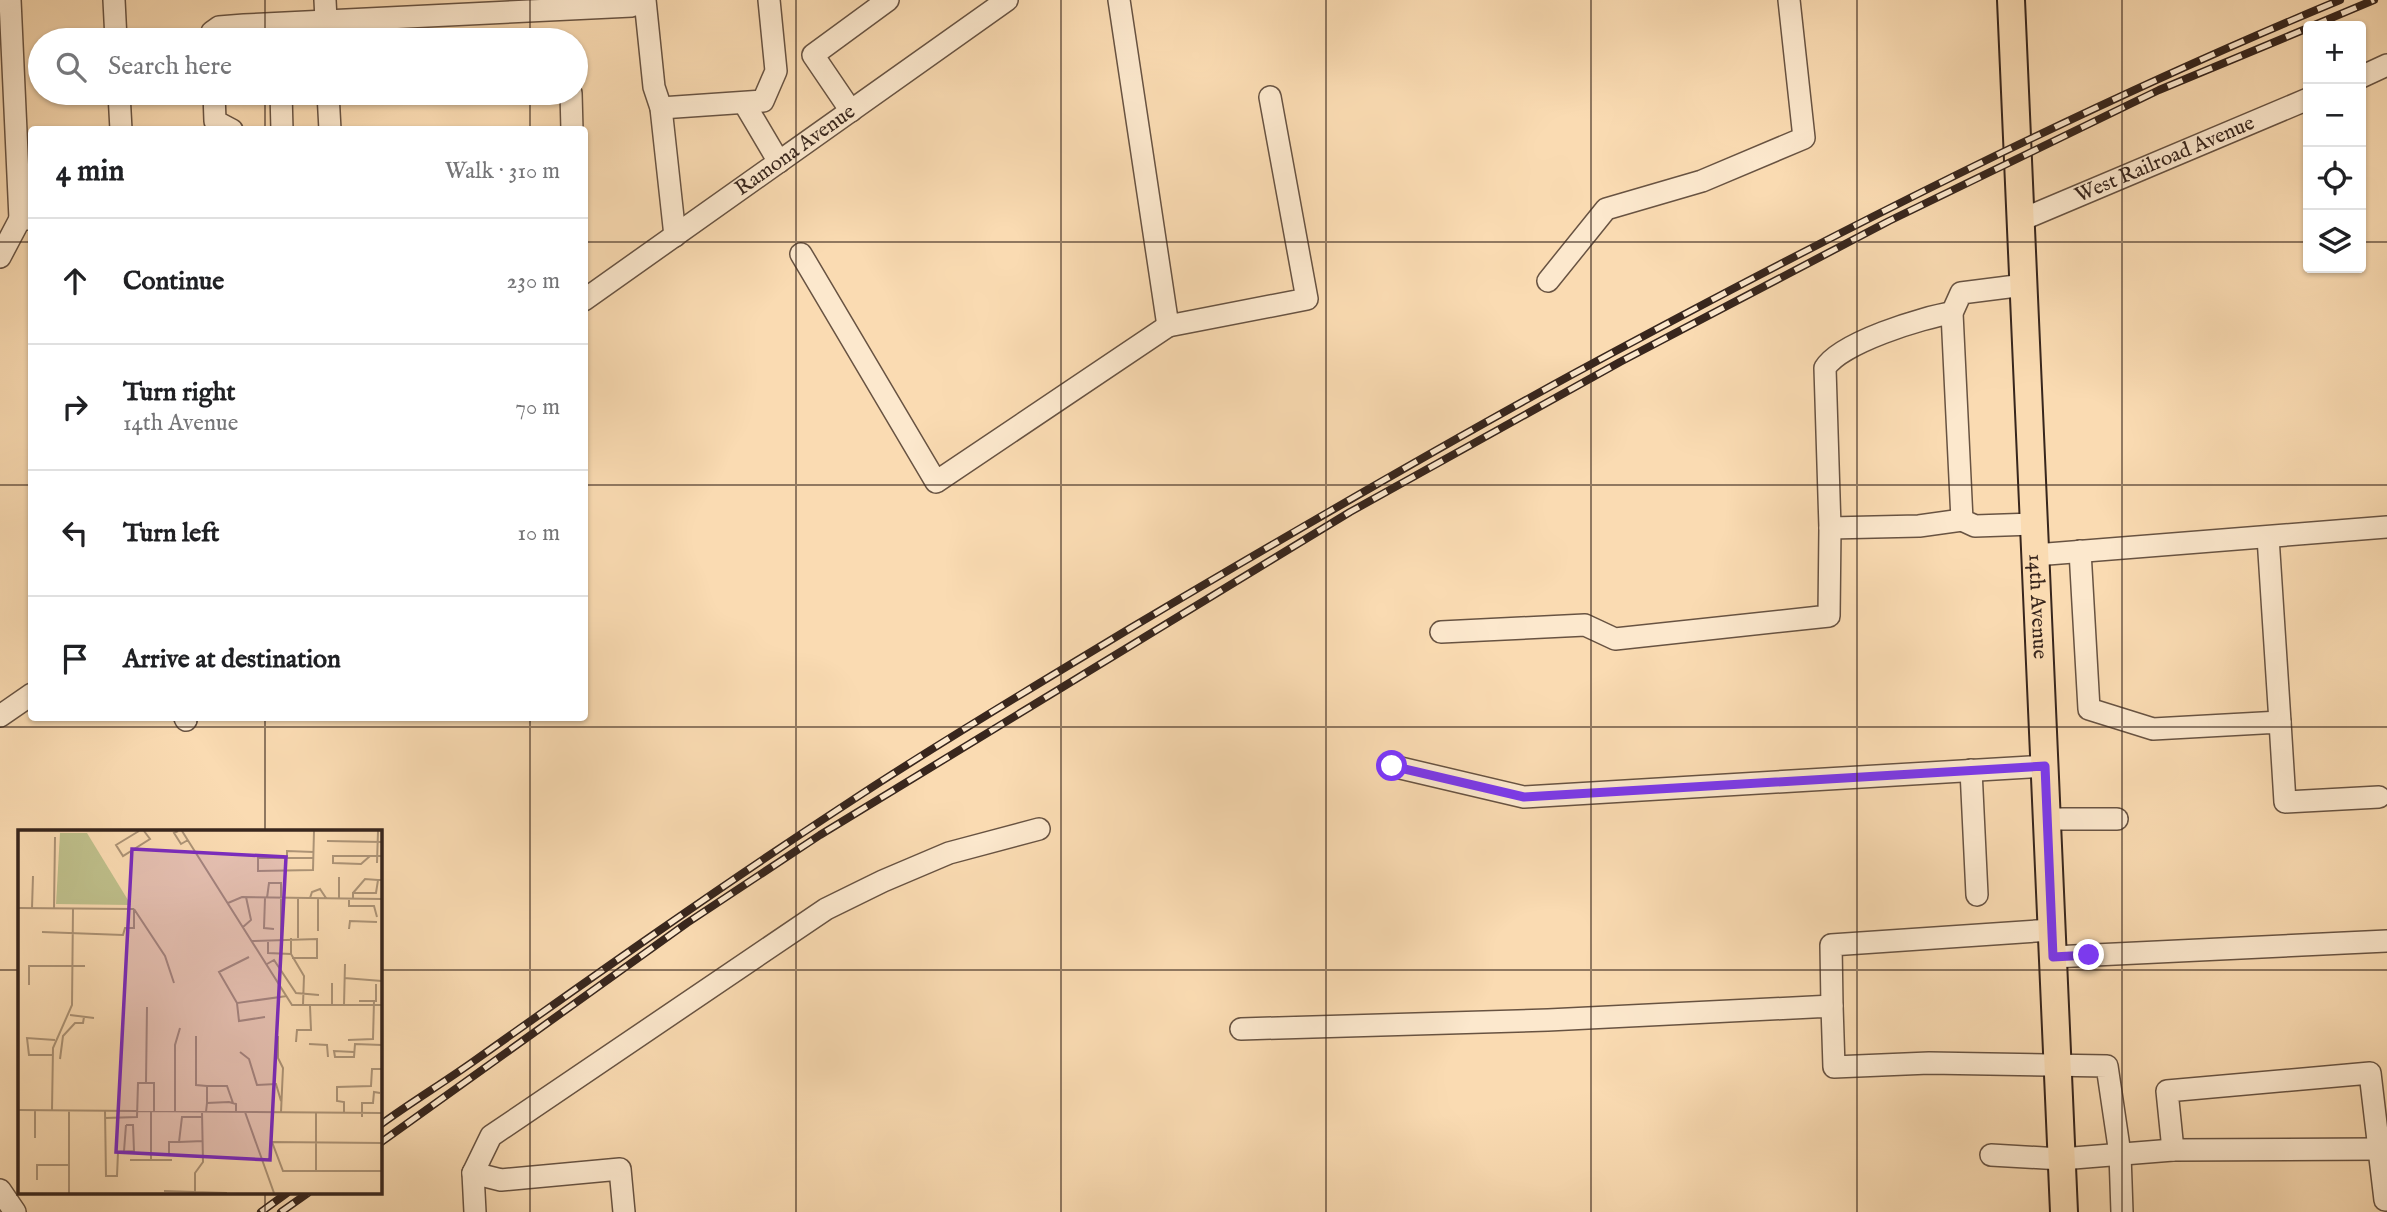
<!DOCTYPE html>
<meta charset="utf-8">
<style>
:root{--surface:#fff;--page:#f6f6f6;--text:#202124;--muted:#757577;--line:#e0e0e0}
body{margin:0;font-family:"IM FELL English",serif;background:var(--page);color:var(--text)}
.controls{position:absolute;right:21px;top:21px;display:grid;overflow:hidden;border-radius:7px;box-shadow:0 2px 5px #0004}
.controls button{width:63px;height:63px;display:grid;place-items:center;padding:0;border:0;border-bottom:2px solid var(--line);background:var(--surface);color:var(--text);font:35px sans-serif}
.stop{position:absolute;width:21px;height:21px;margin:-16px;border:5px solid #7c3aed;border-radius:50%;background:#fff}
.stop.end{background:#7c3aed;border-color:#fff;box-shadow:0 2px 7px #0008}
.list{margin:0;padding:0;list-style:none}
h2{display:flex;justify-content:space-between;align-items:center;height:91px;margin:0;padding:0 28px;font-size:30px}
h2 small{font-size:23px;font-weight:400;color:var(--muted)}
.list li{display:grid;grid-template-columns:46px 1fr auto;gap:21px;align-items:center;box-sizing:border-box;height:126px;padding:0 28px;border-top:2px solid var(--line)}
.list b{display:block;font-size:26px;white-space:nowrap}
.list p{margin:0;font-size:23px;white-space:nowrap;color:var(--muted)}
.list em{font-size:23px;font-style:normal;color:var(--muted)}
.icon{flex:none;width:38px;height:38px;fill:none;stroke:currentColor;stroke-width:2;stroke-linecap:round;stroke-linejoin:round}
.map{position:relative;flex:none;width:2387px;height:1212px;overflow:hidden}
.search{position:absolute;background:var(--surface);box-shadow:0 2px 5px #0004;left:28px;top:28px;width:560px;height:77px;display:flex;align-items:center;gap:18px;box-sizing:border-box;padding:0 24px;border-radius:38px;color:var(--muted);font-size:26px}
.panel{position:absolute;background:var(--surface);box-shadow:0 2px 5px #0004;left:28px;top:126px;width:560px;height:595px;border-radius:7px}
.map>svg:first-child{display:block}
.lines{fill:none;stroke-linecap:round;stroke-linejoin:round}
.minor-casing{stroke:#685342;stroke-width:24}
.major-casing{stroke:#38261d;stroke-width:30}
.minor{stroke:#fce8cd;stroke-width:21}
.major{stroke:#fadbb2;stroke-width:26}
.rail-casing{stroke:#38261d;stroke-width:8}
.rail{stroke:#fce8cd;stroke-width:5;stroke-dasharray:16;stroke-linecap:butt}
.route{stroke:#7c3aed;stroke-width:9}
.grid{fill:none;stroke:#38261d;stroke-width:2;stroke-opacity:0.55}
.labels{text-anchor:middle;dominant-baseline:central;stroke-width:5;stroke-linejoin:round;paint-order:stroke}
.street-label{font-size:21px;fill:#38261d;stroke:#fce8cd}
.inset-road{fill:none;stroke:#ac9376;stroke-width:2}
.view{fill:#7b2cbf;fill-opacity:0.15;stroke:#7b2cbf;stroke-width:3.5}
.inset-edge{fill:none;stroke:#38261d;stroke-width:3.5}
</style>
<div class="map">
<svg width="2387" height="1212" viewBox="0 0 2387 1212">
<rect width="100%" height="100%" fill="#fadbb2"/>
<filter id="stains"><feTurbulence type="fractalNoise" baseFrequency=".00286" numOctaves="4"/><feColorMatrix values="0 0 0 0 .2 0 0 0 0 .09 0 0 0 0 .02 0 0 0 .5 -.17"/></filter>
<radialGradient id="worn" r=".72"><stop offset=".6" stop-color="#630" stop-opacity="0"/><stop offset="1" stop-color="#630" stop-opacity=".3"/></radialGradient>
<g class="lines">
<g class="minor-casing">
<g id="minor">
<path d="M10,0l10,219h12"/>
<path d="M114,0l2,40"/>
<path d="M325,0l2,40"/>
<path d="M645,0l9,87 7,21 14,128"/>
<path d="M1119,0l49,326 139,-27 -37,-202"/>
<path d="M212,40v-8l7,-5 25,-2 388,-19"/>
<path d="M2361,77l26,-12"/>
<path d="M119,93l2,37"/>
<path d="M214,93l1,28 17,9"/>
<path d="M281,93l1,37"/>
<path d="M328,93l2,37"/>
<path d="M571,93l1,37"/>
<path d="M744,103l35,59"/>
<path d="M661,108l102,-7 13,-30 -7,-71"/>
<path d="M851,111l-38,-56 75,-55"/>
<path id="s1" d="M2021,220l287,-121"/>
<path d="M801,254l135,228 232,-156"/>
<path d="M0,257l20,-38"/>
<path d="M1548,281l58,-72 96,-28 102,-43 -15,-138"/>
<path d="M2024,285l-63,8 -9,20 10,207 13,6 59,-2"/>
<path id="s2" d="M584,300l423,-300"/>
<path d="M1952,313c-29,4 -112,30 -127,55l5,160 89,-2 43,-6"/>
<path d="M2268,537l12,185"/>
<path d="M2080,551l9,158 64,20 127,-7 5,80 94,-5"/>
<path d="M2035,555l352,-28"/>
<path d="M1441,632l144,-7 30,14 214,-23 1,-88"/>
<path d="M0,716l32,-22"/>
<path d="M185,718l1,2"/>
<path d="M1392,766l132,31 521,-31"/>
<path d="M1971,770l6,125"/>
<path d="M2047,819h70"/>
<path d="M2053,957l334,-16"/>
<path d="M1832,1006l-1,-61 220,-15"/>
<path d="M1241,1029l307,-9 284,-14 2,61 95,-4 178,3 13,88 2,58"/>
<path d="M2173,1150l-6,-59 203,-18 15,127h2"/>
<path d="M1991,1155l70,4 112,-9 206,-1"/>
<path d="M473,1173l28,7 119,-11 4,43"/>
<path d="M0,1190l15,22"/>
<path d="M475,1212l-2,-39 18,-37 335,-227 57,-28 66,-28 90,-24"/>
</g>
</g>
<g class="major-casing">
<g id="major">
<path id="s3" d="M2011,0l53,1212"/>
</g>
</g>
<use href="#minor" class="minor"/>
<use href="#major" class="major"/>
<g class="rail-casing">
<path id="rail" d="M2312,26l62,-26
M380,1125c30,-22 63,-42 94,-64 124,-88 247,-175 374,-258 92,-61 187,-117 281,-174 147,-87 294,-173 444,-255 250,-135 504,-265 767,-374
M380,1143l307,-220 133,-88 530,-323 270,-150 269,-141 270,-131 149,-62
M261,1212l26,-19
M281,1212l27,-19"/>
</g>
<use href="#rail" class="rail"/>
</g>
<g class="lines">
<path class="route" d="M1392,766l132,31 521,-31 8,191 36,-2"/>
</g>
<path class="grid" d="M265,0v40M530,0v40M796,0v1212M1061,0v1212M1326,0v1212M1591,0v1212M1857,0v1212M2122,0v1212M265,93v37M530,93v37M0,242h32M584,242h1724M2361,242h26M0,485h32M584,485h1803M265,718v114M530,718v494M0,727h2387M0,970h19M380,970h2007M265,1193v19"/>
<g class="labels">
<g class="street-label">
<text stroke="none"><textPath href="#s2" startOffset="259">Ramona Avenue</textPath></text>
<text stroke="none"><textPath href="#s1" startOffset="156">West Railroad Avenue</textPath></text>
<text stroke="none"><textPath href="#s3" startOffset="607">14th Avenue</textPath></text>
</g>
</g>
<g transform="translate(18 830)">
<rect width="364" height="364" fill="#fadbb2"/>
<path d="M42,3h27l44,72 -75,-1z" fill="#bfc08c"/>
<path class="inset-road" d="M121,1l-23,14 7,11 27,-17 -6,-8M160,1l-4,2 7,11 7,-4M164,1l110,174h90M309,11l55,1M352,26l-9,8 -28,-1v-7h49M269,27v-6l27,1M296,28h-56v13l55,-1 1,-39M359,33l1,-32M335,63l12,-14 13,1M247,68l-1,30 10,1M249,68l2,-15h12v54M292,68l2,-6 8,-3 6,9M321,69v-22M331,69v7h25l3,11M335,69v-6h23l2,-13h4M210,73l14,-6 140,2M0,78l116,1M14,78l1,-32M36,79l1,-72M116,79l31,47 9,27M225,97l8,-7 -5,-23M331,99l1,-8 27,1M300,101v-32M24,102l81,3 2,-7h9v-19M273,108v16l13,22 -1,29M280,108v-40M250,110v13l23,1M234,111l65,-2v19h-25M249,134l7,-4 22,33 23,2M326,148l38,3M11,155v-19h56M341,171h17v-17M219,173l-18,-31 30,-15M314,175v-22M326,175l1,-41M52,185l24,3M247,187l-26,4 -2,-18 50,-7M178,206v49l11,1M260,206v22l5,10 -2,44M330,210l25,-1 1,-38M278,212l1,-12h14l-1,-24M291,214l18,1 1,12M364,218v94M222,222l9,7 8,26 19,-1 5,17M336,222l-20,-1 1,6h19l1,-13 27,1M34,225h-23l-2,-17 28,2M42,229l3,-23 12,-13h8l1,-6M128,253h8v28M189,273v-17h20l6,17M0,280l364,3M17,280v28M34,280l1,-62 19,-43 1,-96M87,281l1,65h11l1,-24 16,-1 -1,-26h-7M157,281v-66l5,-17M188,282l1,-9 22,-1 7,2v8M227,282l29,81M326,282v-10l-7,-1v-14l34,-1 1,-17h9M344,287v-14h11l1,-11 6,1M87,288l32,-1 1,-34h8l1,-76M161,312l24,-1M364,313l-110,-1 11,29h99M106,321l2,-26M151,324v-12h10l3,-25h20M112,330h42M133,330v-49M298,341v-59M19,350v-15h32M146,361l31,1v-19l8,-11 -1,-50M177,362l32,1M51,363v-83"/>
<path class="view" d="M114,19l154,8 -16,303 -154,-8z"/>
<rect width="364" height="364" class="inset-edge"/>
</g>
<rect width="100%" height="100%" filter="url(#stains)"/>
<rect width="100%" height="100%" fill="url(#worn)"/>
</svg>
<div class="controls">
<button>+</button>
<button>−</button>
<button><svg class="icon" aria-label="locate" viewBox="0 0 24 24"><circle cx="12" cy="12" r="6"/><path d="M12 2v4M12 18v4M2 12h4M18 12h4"/></svg></button>
<button><svg class="icon" aria-label="layers" viewBox="0 0 24 24"><path d="M12 4l9 5-9 5-9-5zM3 14l9 5 9-5"/></svg></button>
</div>
<div class="stop" style="left:1392px;top:766px"></div>
<div class="stop end" style="left:2089px;top:955px"></div>
<div class="search"><svg class="icon" aria-label="search" viewBox="0 0 24 24"><circle cx="10" cy="10" r="6"/><path d="M15 15l6 6"/></svg>Search here</div>
<section class="panel">
<h2>4 min<small>Walk · 310 m</small></h2>
<ul class="list">
<li><svg class="icon" aria-label="ahead" viewBox="0 0 24 24"><path d="M12 20V5M6 11l6-6 6 6"/></svg><div><b>Continue</b></div><em>230 m</em></li>
<li><svg class="icon" aria-label="right" viewBox="0 0 24 24"><path d="M7 20v-9h11M14 6l5 5-5 5"/></svg><div><b>Turn right</b><p>14th Avenue</p></div><em>70 m</em></li>
<li><svg class="icon" aria-label="left" viewBox="0 0 24 24"><path d="M17 20v-9H6M10 6l-5 5 5 5"/></svg><div><b>Turn left</b></div><em>10 m</em></li>
<li><svg class="icon" aria-label="arrive" viewBox="0 0 24 24"><path d="M6 21V4h12l-3 4 3 4H6"/></svg><div><b>Arrive at destination</b></div></li>
</ul>
</section>
</div>
